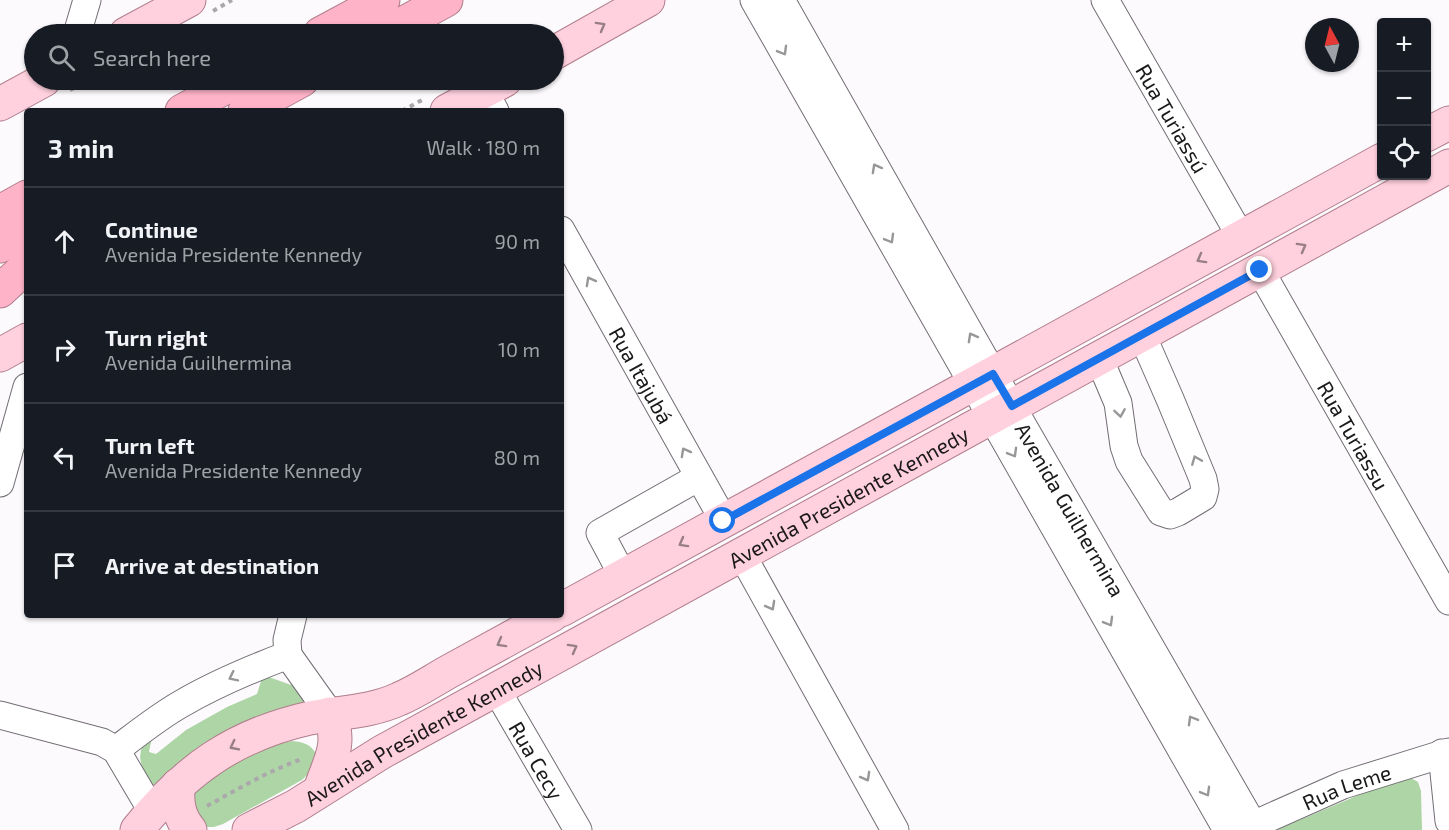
<!DOCTYPE html>
<meta charset="utf-8">
<style>
:root{--surface:#171b24;--page:#242831;--text:#f1f3f6;--muted:#9ea1a6;--line:#363941}
body{margin:0;font-family:"Exo 2",sans-serif;background:var(--page);color:var(--text)}
.controls{position:absolute;right:18px;top:18px;display:grid;overflow:hidden;border-radius:6px;box-shadow:0 2px 4px #0004}
.controls button{width:54px;height:54px;display:grid;place-items:center;padding:0;border:0;border-bottom:2px solid var(--line);background:var(--surface);color:var(--text);font:30px sans-serif}
.compass{position:absolute;left:1305px;top:18px;width:54px;height:54px;border-radius:50%;background:var(--surface);box-shadow:0 2px 4px #0004;rotate:353deg}
.stop{position:absolute;width:18px;height:18px;margin:-14px;border:4px solid #1a73e8;border-radius:50%;background:#fff}
.stop.end{background:#1a73e8;border-color:#fff;box-shadow:0 2px 6px #0008}
.list{margin:0;padding:0;list-style:none}
h2{display:flex;justify-content:space-between;align-items:center;height:78px;margin:0;padding:0 24px;font-size:26px}
h2 small{font-size:20px;font-weight:400;color:var(--muted)}
.list li{display:grid;grid-template-columns:39px 1fr auto;gap:18px;align-items:center;box-sizing:border-box;height:108px;padding:0 24px;border-top:2px solid var(--line)}
.list b{display:block;font-size:22px;white-space:nowrap}
.list p{margin:0;font-size:20px;white-space:nowrap;color:var(--muted)}
.list em{font-size:20px;font-style:normal;color:var(--muted)}
.icon{flex:none;width:33px;height:33px;fill:none;stroke:currentColor;stroke-width:2;stroke-linecap:round;stroke-linejoin:round}
.map{position:relative;flex:none;width:1449px;height:830px;overflow:hidden}
.search{position:absolute;background:var(--surface);box-shadow:0 2px 4px #0004;left:24px;top:24px;width:540px;height:66px;display:flex;align-items:center;gap:15px;box-sizing:border-box;padding:0 21px;border-radius:33px;color:var(--muted);font-size:22px}
.panel{position:absolute;background:var(--surface);box-shadow:0 2px 4px #0004;left:24px;top:108px;width:540px;height:510px;border-radius:6px}
.map>svg:first-child{display:block}
.green{fill:#aed5a5}
.lines{fill:none;stroke-linecap:round;stroke-linejoin:round}
.minor-casing{stroke:#726e74;stroke-width:29}
.major-casing{stroke:#af7d8b;stroke-width:35}
.highway-casing{stroke:#af7d8b;stroke-width:35}
.path{stroke:#aba8ac;stroke-width:4;stroke-dasharray:4.5 4.5;stroke-linecap:butt}
.minor{stroke:#fff;stroke-width:27}
.major{stroke:#ffd1de;stroke-width:33}
.highway{stroke:#ffb3c8;stroke-width:33}
.oneway{stroke:#987e86}
.oneway2{stroke:#989798}
.route{stroke:#1a73e8;stroke-width:8}
.labels{text-anchor:middle;dominant-baseline:central;stroke-width:4.5;stroke-linejoin:round;paint-order:stroke}
.street-label{font-size:21px;fill:#1a181a;stroke:#fff}
</style>
<div class="map">
<svg width="1449" height="830" viewBox="0 0 1449 830">
<rect width="100%" height="100%" fill="#fdfafe"/>
<path class="green" d="M263,675l34,12 10,16c-35,12 -73,21 -104,41 -18,12 -33,29 -48,44l-12,-15 -3,-16 1,-7 3,-6 8,-7 -3,15 7,2 30,-24 41,-23 30,-13z
M292,741c11,1 19,3 24,13l-8,20 -6,6 -79,44 -9,3h-11l-14,-30 38,-32 42,-19z
M1406,775l12,7 3,9 1,39h-146z"/>
<g class="lines">
<g class="minor-casing">
<g id="minor">
<path d="M754,0l473,830"/>
<path id="s1" d="M781,0l212,374 263,456"/>
<path id="s2" d="M1105,0l136,237"/>
<path d="M77,34l10,-34"/>
<path d="M484,91l11,20"/>
<path id="s3" d="M561,230l163,291"/>
<path id="s4" d="M1260,270l189,331"/>
<path d="M1099,358l19,45 6,43 5,15 32,51 9,3 8,-3 25,-15 2,-8 -2,-10 -33,-80 -28,-64"/>
<path d="M0,483l27,-96"/>
<path d="M742,555l153,275"/>
<path d="M623,576l-23,-43 99,-56"/>
<path d="M288,655l42,59"/>
<path d="M288,655l-1,-15 6,-25"/>
<path id="s5" d="M496,689l82,141"/>
<path d="M0,715l102,27 14,8 36,61"/>
<path d="M116,750c21,-16 42,-33 65,-46 34,-20 70,-35 107,-49"/>
<path d="M1442,753l7,68"/>
<path id="s6" d="M1246,830l7,-5 90,-40 106,-33"/>
</g>
</g>
<g class="major-casing">
<g id="major">
<path d="M126,34l63,-34"/>
<path d="M554,53l94,-53"/>
<path d="M0,104l44,-24"/>
<path d="M447,111l58,-31"/>
<path d="M1426,135l23,-12"/>
<path d="M0,355l27,-15"/>
<path d="M561,610l821,-450"/>
<path d="M178,785c-1,17 0,31 12,45"/>
<path d="M320,790c10,-30 22,-45 10,-76"/>
<path d="M137,830c48,-60 97,-95 173,-112 30,-6 61,-6 89,-19 17,-7 33,-18 49,-27 34,-19 69,-38 104,-57"/>
<path id="s7" d="M249,830l47,-24 86,-54 1067,-586"/>
</g>
</g>
<g class="highway-casing">
<path id="highway" d="M320,34l63,-34
M384,34l62,-34
M182,111l57,-31
M245,111l57,-31
M0,212l27,-15
M0,246l27,-15
M0,291l27,-25"/>
</g>
<path class="path" d="M213,11l19,-11
M70,90l19,-10
M402,111l20,-11
M207,806c31,-17 61,-35 95,-47"/>
<use href="#minor" class="minor"/>
<use href="#major" class="major"/>
<use href="#highway" class="highway"/>
</g>
<defs><path id="oneway-chevron" d="M-2-3.5L2.5 0L-2 3.5" fill="none" stroke-width="1.6" stroke-linecap="round" stroke-linejoin="round" transform="scale(1.5)"/></defs>
<g class="oneway">
<use href="#oneway-chevron" transform="translate(601 26) rotate(-29)"/>
<use href="#oneway-chevron" transform="translate(1302 247) rotate(-29)"/>
<use href="#oneway-chevron" transform="translate(1201 259) rotate(151)"/>
<use href="#oneway-chevron" transform="translate(683 543) rotate(151)"/>
<use href="#oneway-chevron" transform="translate(501 643) rotate(151)"/>
<use href="#oneway-chevron" transform="translate(573 648) rotate(-29)"/>
<use href="#oneway-chevron" transform="translate(234 746) rotate(153)"/>
</g>
<g class="oneway2">
<use href="#oneway-chevron" transform="translate(783 51) rotate(60)"/>
<use href="#oneway-chevron" transform="translate(876 168) rotate(-119)"/>
<use href="#oneway-chevron" transform="translate(890 239) rotate(60)"/>
<use href="#oneway-chevron" transform="translate(590 281) rotate(-119)"/>
<use href="#oneway-chevron" transform="translate(972 337) rotate(-119)"/>
<use href="#oneway-chevron" transform="translate(1120 413) rotate(81)"/>
<use href="#oneway-chevron" transform="translate(685 452) rotate(-119)"/>
<use href="#oneway-chevron" transform="translate(1013 453) rotate(60)"/>
<use href="#oneway-chevron" transform="translate(1196 460) rotate(-112)"/>
<use href="#oneway-chevron" transform="translate(771 606) rotate(61)"/>
<use href="#oneway-chevron" transform="translate(1109 622) rotate(60)"/>
<use href="#oneway-chevron" transform="translate(233 677) rotate(154)"/>
<use href="#oneway-chevron" transform="translate(1192 720) rotate(-120)"/>
<use href="#oneway-chevron" transform="translate(866 777) rotate(61)"/>
<use href="#oneway-chevron" transform="translate(1206 792) rotate(60)"/>
</g>
<g class="lines">
<path class="route" d="M723,521l270,-147 19,32 248,-136"/>
</g>
<g class="labels">
<g class="street-label">
<text stroke="none"><textPath href="#s2" startOffset="136">Rua Turiassú</textPath></text>
<text stroke="none"><textPath href="#s3" startOffset="166">Rua Itajubá</textPath></text>
<text stroke="none"><textPath href="#s4" startOffset="190">Rua Turiassu</textPath></text>
<text stroke="none"><textPath href="#s7" startOffset="686">Avenida Presidente Kennedy</textPath></text>
<text stroke="none"><textPath href="#s1" startOffset="586">Avenida Guilhermina</textPath></text>
<text stroke="none"><textPath href="#s7" startOffset="200">Avenida Presidente Kennedy</textPath></text>
<text stroke="none"><textPath href="#s5" startOffset="82">Rua Cecy</textPath></text>
<text stroke="none"><textPath href="#s6" startOffset="110">Rua Leme</textPath></text>
</g>
</g>
</svg>
<div class="controls">
<button>+</button>
<button>−</button>
<button><svg class="icon" aria-label="locate" viewBox="0 0 24 24"><circle cx="12" cy="12" r="6"/><path d="M12 2v4M12 18v4M2 12h4M18 12h4"/></svg></button>
</div>
<svg class="compass" viewBox="-18 -18 36 36"><path d="M0-13l5 13h-10z" fill="#e53935"/><path d="M0 13l5-13h-10z" fill="#9ea1a6"/></svg>
<div class="stop" style="left:723px;top:521px"></div>
<div class="stop end" style="left:1260px;top:270px"></div>
<div class="search"><svg class="icon" aria-label="search" viewBox="0 0 24 24"><circle cx="10" cy="10" r="6"/><path d="M15 15l6 6"/></svg>Search here</div>
<section class="panel">
<h2>3 min<small>Walk · 180 m</small></h2>
<ul class="list">
<li><svg class="icon" aria-label="ahead" viewBox="0 0 24 24"><path d="M12 20V5M6 11l6-6 6 6"/></svg><div><b>Continue</b><p>Avenida Presidente Kennedy</p></div><em>90 m</em></li>
<li><svg class="icon" aria-label="right" viewBox="0 0 24 24"><path d="M7 20v-9h11M14 6l5 5-5 5"/></svg><div><b>Turn right</b><p>Avenida Guilhermina</p></div><em>10 m</em></li>
<li><svg class="icon" aria-label="left" viewBox="0 0 24 24"><path d="M17 20v-9H6M10 6l-5 5 5 5"/></svg><div><b>Turn left</b><p>Avenida Presidente Kennedy</p></div><em>80 m</em></li>
<li><svg class="icon" aria-label="arrive" viewBox="0 0 24 24"><path d="M6 21V4h12l-3 4 3 4H6"/></svg><div><b>Arrive at destination</b></div></li>
</ul>
</section>
</div>
